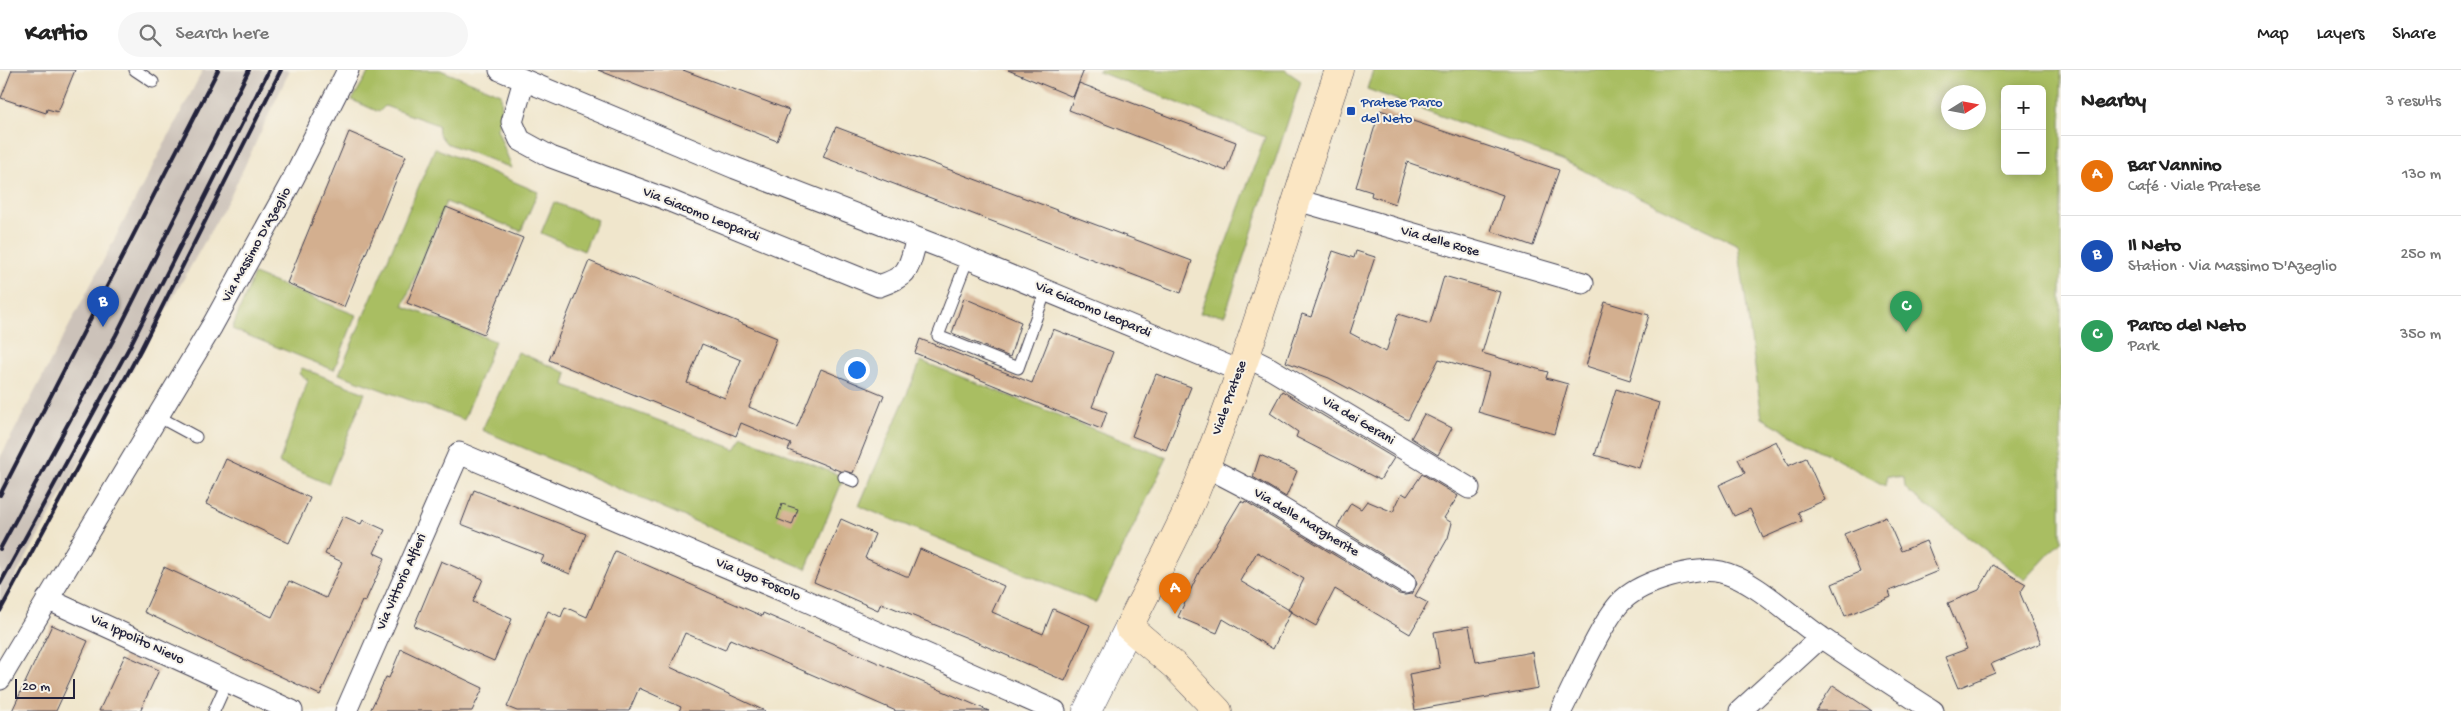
<!DOCTYPE html>
<meta charset="utf-8">
<style>
:root{--surface:#fff;--page:#f6f6f6;--text:#222;--muted:#767676;--line:#e0e0e0;--accent:#2563eb}
body{margin:0;font-family:"Gochi Hand",sans-serif;background:var(--page);color:var(--text)}
.controls{position:absolute;right:15px;top:15px;display:grid;overflow:hidden;border-radius:8px;box-shadow:0 2px 12px #0003}
.controls button{width:45px;height:45px;display:grid;place-items:center;padding:0;border:0;border-bottom:1px solid var(--line);background:var(--surface);color:var(--text);font:25px sans-serif}
.compass{position:absolute;left:1941px;top:15px;width:45px;height:45px;border-radius:50%;background:var(--surface);box-shadow:0 2px 12px #0003;rotate:79deg}
.scale{position:absolute;left:15px;bottom:12px;width:60px;box-sizing:border-box;padding-left:5px;border:2px solid #22223b;border-top:0;font-size:14px;line-height:18px;white-space:nowrap;color:#22223b;-webkit-text-stroke:4px #f7f3e8;paint-order:stroke}
.you{position:absolute;left:856px;top:299px;width:18px;height:18px;margin:-12px;border:4px solid #fff;border-radius:50%;background:#1a73e8;box-shadow:0 0 0 8px #1a73e833}
.badge{display:grid;place-items:center;width:32px;height:32px;border-radius:50%;background:var(--accent);color:#fff;font-size:16px;font-weight:700}
.pin{position:absolute;translate:-50% -41px;filter:drop-shadow(0 1px 2px #0008)}
.pin::after{content:'';position:absolute;top:26px;width:18px;height:15px;background:inherit;clip-path:polygon(0 0,100% 0,50% 100%)}
.list{margin:0;padding:0;list-style:none}
h2{display:flex;justify-content:space-between;align-items:center;height:65px;margin:0;padding:0 20px;font-size:21px}
h2 small{font-size:16px;font-weight:400;color:var(--muted)}
.list li{display:grid;grid-template-columns:32px 1fr auto;gap:15px;align-items:center;box-sizing:border-box;height:80px;padding:0 20px;border-top:1px solid var(--line)}
.list b{display:block;font-size:19px;white-space:nowrap}
.list p{margin:0;font-size:16px;white-space:nowrap;color:var(--muted)}
.list em{font-size:16px;font-style:normal;color:var(--muted)}
.icon{flex:none;width:28px;height:28px;fill:none;stroke:currentColor;stroke-width:2;stroke-linecap:round;stroke-linejoin:round}
.map{position:relative;flex:none;width:2061px;height:641px;overflow:hidden}
header{display:flex;align-items:center;gap:30px;box-sizing:border-box;height:70px;padding:0 25px;background:var(--surface);border-bottom:1px solid var(--line)}
header strong{font-size:24px}
nav{display:flex;gap:28px;margin-inline-start:auto;font-size:18px}
.search{width:350px;height:45px;background:var(--page);display:flex;align-items:center;gap:12px;box-sizing:border-box;padding:0 18px;border-radius:28px;color:var(--muted);font-size:19px}
main{display:flex}
aside{flex:1;background:var(--surface)}
.map>svg:first-child{display:block}
.industrial{fill:#ccc2b9}
.green{fill:#a9be62;stroke:#66704e;fill-rule:evenodd}
.building{fill:#d3af8f;fill-rule:evenodd}
.lines{fill:none;stroke-linecap:round;stroke-linejoin:round}
.service-casing{stroke:#413f51;stroke-width:13}
.minor-casing{stroke:#413f51;stroke-width:23}
.tertiary-casing{stroke:#413f51;stroke-width:29}
.secondary-casing{stroke:#413f51;stroke-width:29}
.service{stroke:#fff;stroke-width:11}
.minor{stroke:#fff;stroke-width:21}
.tertiary{stroke:#fff;stroke-width:28}
.secondary{stroke:#fbe6c3;stroke-width:28}
.rail{stroke:#22223b;stroke-width:4}
.transit-dot{fill:#1a4fb4;stroke:#f7f3e8;stroke-width:2}
.labels{text-anchor:middle;dominant-baseline:central;stroke-width:4;stroke-linejoin:round;paint-order:stroke}
.transit-label{font-size:14px;fill:#164399;stroke:#f7f3e8;text-anchor:start}
.street-label{font-size:14px;fill:#22223b;stroke:#f7f3e8}
</style>
<header>
<strong>Kartio</strong>
<div class="search"><svg class="icon" aria-label="search" viewBox="0 0 24 24"><circle cx="10" cy="10" r="6"/><path d="M15 15l6 6"/></svg>Search here</div>
<nav><a>Map</a><a>Layers</a><a>Share</a></nav>
</header>
<main>
<div class="map">
<svg width="2061" height="641" viewBox="0 0 2061 641">
<rect width="100%" height="100%" fill="#f7f3e8"/>
<filter id="ink" filterUnits="userSpaceOnUse"><feTurbulence type="fractalNoise" baseFrequency=".02" numOctaves="2"/><feDisplacementMap in="SourceGraphic" scale="10" xChannelSelector="R" yChannelSelector="G"/><feConvolveMatrix kernelMatrix="1 2 1 2 8 2 1 2 1" color-interpolation-filters="sRGB"/></filter>
<filter id="wash" filterUnits="userSpaceOnUse"><feTurbulence type="fractalNoise" baseFrequency=".0096" numOctaves="4" result="noise"/><feDisplacementMap in="SourceGraphic" scale="20" xChannelSelector="R" yChannelSelector="G"/><feGaussianBlur stdDeviation="1.12" result="paint"/><feColorMatrix in="noise" values="0 0 0 0 0 0 0 0 0 0 0 0 0 0 0 0 0 1.4 0 .05"/><feComposite in="paint" operator="in"/></filter>
<g filter="url(#wash)">
<rect width="100%" height="100%" fill="#f0e6cc"/>
<path class="industrial" d="M203,0h87l-59,125 -231,409v-146z"/>
<path class="green" d="M370,0h70l61,24 1,21 -5,14 15,39 -66,-25 -7,-9 -1,-9 -53,-19 -6,6 -27,-12z
M1099,0h186l16,11 -76,234 -25,-2 65,-176 -166,-65z
M1373,0h688v471l-36,39 -116,-88 -4,-5 -1,-9 -17,-2 -2,10 -123,-68 -24,-173 -176,-85 -195,-71zM2005,19h37v82h-37zM1948,22h30v30h-30z
M435,78l103,44 -17,39 -75,-29 -43,104 92,35 -31,79 -125,-46z
M554,132l43,18 -13,31 -43,-18z
M254,204l102,41 -22,55 -102,-41z
M518,282l49,21 -3,12 171,64 8,-12 101,40 -38,92 -324,-139z
M921,291l246,97 -71,145 -237,-97z
M302,298l63,25 -37,91 -49,-21 29,-83 -9,-6z"/>
<g id="blocks">
<path class="building" d="M12,0h63l-17,42 -11,-3 -1,4 -45,-15z
M598,0h85l106,40 -12,31z
M1008,0h76l-11,27z
M1079,13l157,59 -10,29 -157,-61z
M1380,40l179,60 -26,76 -42,-15 12,-36 -96,-33 -12,42 -24,-8 1,-4 -16,-5z
M836,57l356,134 -11,32 -358,-136z
M349,62l57,24 -62,151 -57,-24z
M446,137l77,31 -39,96 -77,-31z
M1333,181l21,7 2,-7 19,6 -25,76 36,19 12,-38 32,10 14,-48 56,16 -18,61 66,19 -2,6 22,6 -14,50 -76,-22 11,-39 -50,-14 -31,61 -79,-42 -43,-16 16,-48 9,3z
M589,191l188,77 -28,69 48,20 24,-58 63,26 -31,78 -13,-2 -52,-21 3,-6 -50,-21 -5,13 -187,-76zM702,274l39,16 -16,38 -38,-15z
M964,228l57,24 -11,35 -58,-24z
M1605,232l44,13 -19,65 -44,-14z
M1053,259l60,23 -21,55 15,5 -6,17 -186,-76 5,-14 112,44z
M1156,304l35,13 -25,63 -34,-14z
M1616,319l43,14 -20,65 -44,-13z
M1282,321l112,67 -14,22 -84,-43 2,-5 -28,-19z
M1424,344l28,14 -14,27 -27,-17z
M1776,371l12,25 18,-8 19,42 -27,12 4,9 -39,17 -13,-29 -16,7 -15,-31 26,-12 -7,-14z
M1260,385l37,16 -11,26 -33,-20z
M226,389l84,39 -21,45 -83,-39z
M1422,404l36,22 -14,22 8,5 -4,15 -33,58 13,7 -18,31 -75,-45 -19,37 -28,-16 16,-31 -47,-27 -17,29 51,30 -18,38 -50,-30 -6,14 -39,-16 22,-47 41,-69 3,2 1,-2 154,93 6,1 6,-1 6,-10 -5,-11 -75,-46 14,-24 10,6 6,-8 26,11 9,-19 5,3z
M474,420l112,44 -16,40 -29,-12 3,-6 -83,-32z
M782,434l16,5 -6,16 -15,-6z
M343,446l18,8 2,-4 22,10 -11,23 11,5 -20,44 -3,-1 -42,94 -176,-83 20,-45 108,50 17,-36 37,17 16,-36 -17,-8z
M1886,447l15,34 25,-10 12,30 -49,20 2,6 -46,19 -13,-32 28,-12 -16,-38z
M841,449l34,15 -10,24 41,18h3l11,-27 84,37 -12,26 51,22 10,-25 37,16 -25,56 -100,-44 -84,-34 -3,7 -64,-28z
M615,481l147,65 1,-3 226,98h-93l-166,-72 -5,11 -40,-17 -15,34 95,44h-86l2,-4 -42,-19 -10,23h-112l-10,-4 41,-96 13,6 4,-10 22,10z
M441,491l42,18 -10,23 39,17 -18,42 -80,-35z
M1993,495l33,19 -6,9 21,50 -50,21 4,9 -37,15 -13,-31 22,-8 -19,-46 31,-13z
M52,555l36,16 -32,70h-44z
M1469,556l7,36 56,-10 6,36 -123,22 -6,-36 31,-6 -6,-36z
M401,579l82,39 -11,23h-102l16,-34 3,1z
M125,585l34,15 -19,41h-41z
M1833,615l39,26h-56z"/>
</g>
</g>
<g filter="url(#ink)">
<use href="#blocks" fill-opacity="0" stroke="#413f51" stroke-width="1"/>
<g class="lines">
<g class="service-casing">
<path id="service" d="M135,0l18,12
M968,188l-30,78 80,32 28,-78
M159,347l37,20
M844,407l10,4
M214,641l13,-29"/>
</g>
<g class="minor-casing">
<path id="minor" d="M500,0l235,98 213,82 292,121
M524,10l-12,42 8,18 31,17 112,41 216,88c32,-11 29,-17 38,-48
M1297,130l286,83
M1245,286l26,13 198,119
M1205,396l46,24 154,93
M47,529l245,112
M0,609l212,-353 81,-147 55,-109
M346,641l113,-258 343,146 253,112
M1561,641c14,-27 43,-95 63,-112 20,-18 71,-33 97,-27 35,8 71,46 101,66 36,25 74,49 111,73
M1740,641l81,-74"/>
</g>
<g class="tertiary-casing">
<path id="tertiary" d="M1087,641l42,-84"/>
</g>
<g class="secondary-casing">
<path id="secondary" d="M1218,641l-42,-44 -47,-40c22,-46 49,-91 68,-139 55,-136 95,-279 142,-418"/>
</g>
<use href="#service" class="service"/>
<use href="#minor" class="minor"/>
<use href="#tertiary" class="tertiary"/>
<use href="#secondary" class="secondary"/>
<path class="rail" d="M0,425l218,-425
M0,479l116,-214 133,-265
M0,514l131,-240 138,-274
M0,541l141,-262 140,-279"/>
</g>
</g>
<rect class="transit-dot" x="1346" y="36" width="10" height="10" rx="2.5"/>
<g class="labels">
<g class="transit-label">
<text x="1361" y="33">Pratese Parco<tspan x="1361" dy="16">del Neto</tspan></text>
</g>
<g class="street-label">
<text transform="translate(701 145) rotate(22)">Via Giacomo Leopardi</text>
<text transform="translate(1440 172) rotate(16)">Via delle Rose</text>
<text transform="translate(257 175) rotate(-61)">Via Massimo D'Azeglio</text>
<text transform="translate(1093 240) rotate(23)">Via Giacomo Leopardi</text>
<text transform="translate(1230 328) rotate(-70)">Viale Pratese</text>
<text transform="translate(1358 351) rotate(31)">Via dei Gerani</text>
<text transform="translate(1306 453) rotate(31)">Via delle Margherite</text>
<text transform="translate(758 510) rotate(23)">Via Ugo Foscolo</text>
<text transform="translate(402 512) rotate(-66)">Via Vittorio Alfieri</text>
<text transform="translate(137 570) rotate(25)">Via Ippolito Nievo</text>
</g>
</g>
</svg>
<div class="controls">
<button>+</button>
<button>−</button>
</div>
<svg class="compass" viewBox="-18 -18 36 36"><path d="M0-13l5 13h-10z" fill="#e53935"/><path d="M0 13l5-13h-10z" fill="#767676"/></svg>
<div class="scale">20 m</div>
<div class="you"></div>
<div class="pin badge" style="left:1175px;top:544px;background:#e8710a">A</div>
<div class="pin badge" style="left:103px;top:257px;background:#1a4fb4">B</div>
<div class="pin badge" style="left:1906px;top:262px;background:#2e9e5b">C</div>
</div>
<aside>
<h2>Nearby<small>3 results</small></h2>
<ul class="list">
<li><span class="badge" style="background:#e8710a">A</span><div><b>Bar Vannino</b><p>Café · Viale Pratese</p></div><em>130 m</em></li>
<li><span class="badge" style="background:#1a4fb4">B</span><div><b>Il Neto</b><p>Station · Via Massimo D'Azeglio</p></div><em>250 m</em></li>
<li><span class="badge" style="background:#2e9e5b">C</span><div><b>Parco del Neto</b><p>Park</p></div><em>350 m</em></li>
</ul>
</aside>
</main>
